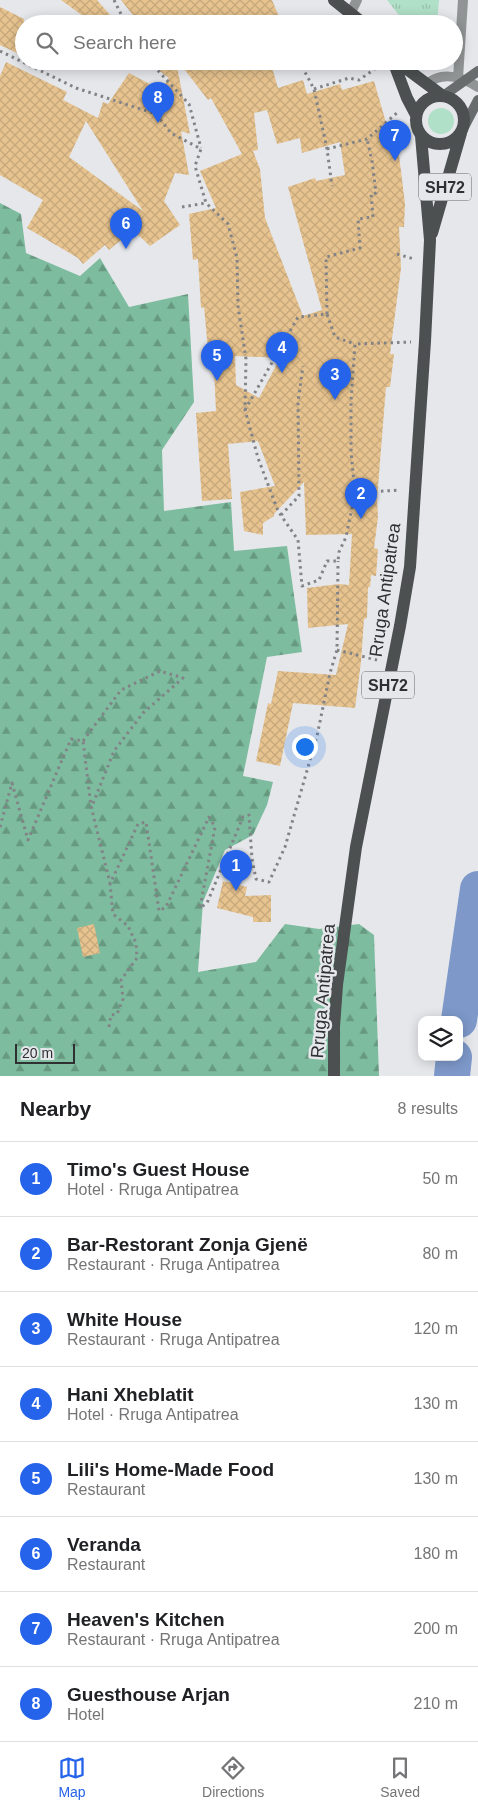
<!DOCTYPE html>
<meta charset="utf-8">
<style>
:root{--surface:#fff;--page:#f2f2f2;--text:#202124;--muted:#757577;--line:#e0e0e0;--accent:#2563eb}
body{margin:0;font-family:Helvetica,sans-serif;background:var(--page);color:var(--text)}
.controls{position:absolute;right:15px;bottom:15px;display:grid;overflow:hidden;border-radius:10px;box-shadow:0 2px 12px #0003}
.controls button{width:45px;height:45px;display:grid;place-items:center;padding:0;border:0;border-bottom:1px solid var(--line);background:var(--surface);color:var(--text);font:25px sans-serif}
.scale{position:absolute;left:15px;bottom:12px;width:60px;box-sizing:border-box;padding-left:5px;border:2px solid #2f3032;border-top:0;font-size:14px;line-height:18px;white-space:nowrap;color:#2f3032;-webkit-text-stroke:4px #e5e7eb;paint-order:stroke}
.you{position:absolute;left:304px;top:746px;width:18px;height:18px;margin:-12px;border:4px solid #fff;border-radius:50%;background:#1a73e8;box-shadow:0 0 0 8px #1a73e833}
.badge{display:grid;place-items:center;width:32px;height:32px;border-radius:50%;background:var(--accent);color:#fff;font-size:16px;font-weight:700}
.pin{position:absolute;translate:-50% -41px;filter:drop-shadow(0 1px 2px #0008)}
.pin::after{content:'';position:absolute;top:26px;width:18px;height:15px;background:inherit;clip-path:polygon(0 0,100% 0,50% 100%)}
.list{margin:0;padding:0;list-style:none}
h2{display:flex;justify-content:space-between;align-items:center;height:65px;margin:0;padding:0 20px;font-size:21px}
h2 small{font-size:16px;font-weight:400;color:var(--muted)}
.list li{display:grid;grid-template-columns:32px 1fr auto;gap:15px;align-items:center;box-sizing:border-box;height:75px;padding:0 20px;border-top:1px solid var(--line)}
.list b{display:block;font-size:19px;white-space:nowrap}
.list p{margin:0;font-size:16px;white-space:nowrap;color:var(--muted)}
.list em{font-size:16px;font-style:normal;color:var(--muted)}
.icon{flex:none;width:28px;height:28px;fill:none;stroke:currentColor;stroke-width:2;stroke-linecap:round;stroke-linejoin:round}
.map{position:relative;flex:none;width:478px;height:1076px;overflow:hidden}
.search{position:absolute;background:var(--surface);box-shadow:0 2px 12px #0003;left:15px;right:15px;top:15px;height:55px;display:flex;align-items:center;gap:12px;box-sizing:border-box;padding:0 18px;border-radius:28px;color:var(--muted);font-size:19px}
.sheet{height:665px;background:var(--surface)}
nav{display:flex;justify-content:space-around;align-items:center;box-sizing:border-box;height:70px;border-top:1px solid var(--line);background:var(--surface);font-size:14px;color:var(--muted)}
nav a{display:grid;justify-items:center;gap:2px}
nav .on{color:var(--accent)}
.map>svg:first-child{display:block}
.green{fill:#b0e0c7}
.forest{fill:url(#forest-firs)}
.park{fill:url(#park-tufts)}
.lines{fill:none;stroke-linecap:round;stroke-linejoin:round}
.river{stroke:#7d98c9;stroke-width:36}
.building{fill:url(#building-cross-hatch);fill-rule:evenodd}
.path{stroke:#828386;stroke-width:3;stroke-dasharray:2.5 4;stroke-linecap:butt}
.lane{stroke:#919494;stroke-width:10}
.street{stroke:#919494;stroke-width:10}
.secondary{stroke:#696c6c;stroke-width:10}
.primary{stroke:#4c5051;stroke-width:12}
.labels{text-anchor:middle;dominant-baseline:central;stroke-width:5;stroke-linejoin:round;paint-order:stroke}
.shield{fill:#e5e7eb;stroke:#66676a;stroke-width:1}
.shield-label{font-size:16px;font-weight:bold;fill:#2f3032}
.street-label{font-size:18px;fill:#2f3032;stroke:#e5e7eb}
</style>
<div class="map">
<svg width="478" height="1076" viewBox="0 0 478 1076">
<defs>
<pattern id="forest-firs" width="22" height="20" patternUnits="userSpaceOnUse" patternTransform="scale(1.25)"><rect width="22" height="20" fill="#7dbc9e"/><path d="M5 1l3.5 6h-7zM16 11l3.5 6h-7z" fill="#679981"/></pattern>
<pattern id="park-tufts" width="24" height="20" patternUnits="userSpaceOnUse" patternTransform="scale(1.25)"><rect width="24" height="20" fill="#b0e0c7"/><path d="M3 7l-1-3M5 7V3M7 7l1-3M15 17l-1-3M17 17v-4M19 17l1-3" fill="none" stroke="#98c0ab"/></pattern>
<pattern id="building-cross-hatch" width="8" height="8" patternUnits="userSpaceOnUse" patternTransform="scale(1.25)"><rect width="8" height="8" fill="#e7c38f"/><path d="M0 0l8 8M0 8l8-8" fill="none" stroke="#c6a87c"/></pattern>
</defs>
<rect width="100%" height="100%" fill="#e5e7eb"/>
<path class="green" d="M428 121a13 13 0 1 1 26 0a13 13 0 1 1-26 0Z"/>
<path class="forest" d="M0,203l21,11 5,39 54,23 20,-18 29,49 59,-13 6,108 -32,48 2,61 67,-9 3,49 53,-5 15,106 -35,5 -24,119 30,6 -6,23 -14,30 -28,15 -22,52 -5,70 58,-10 29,-38 34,5 40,-5 15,11 5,141h-379z"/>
<path class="park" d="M387,0h52l-2,24h-31z"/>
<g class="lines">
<path class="river" d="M459,1020l19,-131
M452,1076l2,-19"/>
</g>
<path class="building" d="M61,0h36l13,15 -13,9h-3z
M121,0h151l10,24h-142z
M0,7l24,12v25l-5,10 -19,-9z
M146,61h30l14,73 -9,-3 8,44 -14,-2 -11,28 16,24 -30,21 -17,-16 -24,20 -4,-5 -22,19 -5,-6 -51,-30 16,-28 -43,-25v-99l6,-14 61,30 -4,8 35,18 5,-16 5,2 21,-31 32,17 8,-12zM86,121l57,90 -74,-54z
M178,61h71l3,9 19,-6 7,24 25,-8 4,14 33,-10 2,6 32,-9 15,52 4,-1 5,16 3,23 4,33 -1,23h-5l2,41 -11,86h4l-4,33h-4l-9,112 1,18 -4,31 4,1 -2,27 -5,-1 -1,12h-2l-1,31 -3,1 -3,43 -6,46 -62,-5 -13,63 -24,-5 12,-58 3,1 7,-33 58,4 12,-51 -40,4 -1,-40 32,-4 10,1 3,-51 -46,1 -2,-53 -30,32v2l-11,7v12l-19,-4 -4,-39 35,-6 -17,-45 -30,3 4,55 -30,2 -6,-88 20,-2 -3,-61h-5l-4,-43 -3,1 -3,-49 -5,1 -4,-46 27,-6 -16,-37 42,-17 -31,-56 -3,2zM267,110l10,34 23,-6 2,15 38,-11 5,33 -29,6 -1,-3 -27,9 34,123 -19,6 -38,-98 -5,-49 -7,-18 5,-1 -4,-37zM235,356l45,2 -21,40 -23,-13z
M223,881l24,6 -2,9 26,-1v27h-18v-5l-36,-9z
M94,924l6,29 -17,4 -6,-29z"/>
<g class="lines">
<path class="path" d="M114,0l12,24
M0,51l76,37 80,26 15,19 30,16 -6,17 11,37 22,21 9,34 1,48 8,53 -1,51 13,48 20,53 20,29 4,46 17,-6 8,-19h11l1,-9 7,-15 9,-44 -4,-41v-51l4,-57 56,-2
M149,61l40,43 12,44
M299,61l15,28 13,60 5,37
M314,89l35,-11 10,2 20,-14
M327,149l40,-10 31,-27
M182,207l24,-4
M397,254l17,5
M327,314l-1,-57 34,-9 -2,-29 15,-2 -2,-23 5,-1 -4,-32 -5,-22
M245,410l53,-93 29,-3 8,23 20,7
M355,493l45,-3
M281,515l18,-19 -1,-94 5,-36
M337,650l40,10
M83,741l38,-51 39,-19 23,7 -40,35 -29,38 -22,55
M0,827l12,-44 16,57 43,-101 12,2 8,65 19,77
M109,1027l2,-12 6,-1 6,-15 -2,-19 16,-22 -1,-15 -8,-17 -15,-12 -3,-30 28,-60 8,-2 13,89 7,-4 43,-90 6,10 -15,81 7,-5 36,-86 6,-2 3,44 4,20 13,3 16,-35 32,-111 13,-63 7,-23 1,-89"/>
<path class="lane" d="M351,12l6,-12"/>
<path class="street" d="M458,78l5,-78
M427,84c15,-13 35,-7 51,3"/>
<path class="secondary" d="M443,96l35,-25
M461,133l17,-33"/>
<path class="primary" d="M334,0l30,24
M393,61l14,37 9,17
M396,61l47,35
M416 120a24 24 0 1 1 48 0a24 24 0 1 1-48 0Z
M432,233l29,-100
M334,1076v-49l3,-42 19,-138 44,-221 10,-59 15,-226 5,-101 -9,-104"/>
</g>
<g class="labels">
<g class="shield">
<rect x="419" y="173.5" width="52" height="27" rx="4"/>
<rect x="362" y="671.5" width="52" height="27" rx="4"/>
</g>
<g class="shield-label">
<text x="445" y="187">SH72</text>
<text x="388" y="685">SH72</text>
</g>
<g class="street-label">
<text transform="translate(385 590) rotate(-82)">Rruga Antipatrea</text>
<text transform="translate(323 991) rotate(-85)">Rruga Antipatrea</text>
</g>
</g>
</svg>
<div class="controls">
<button><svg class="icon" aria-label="layers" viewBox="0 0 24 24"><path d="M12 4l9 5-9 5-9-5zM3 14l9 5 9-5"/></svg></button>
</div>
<div class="scale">20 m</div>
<div class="you"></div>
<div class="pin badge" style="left:236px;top:891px">1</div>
<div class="pin badge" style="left:361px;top:519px">2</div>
<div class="pin badge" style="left:335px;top:400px">3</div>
<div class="pin badge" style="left:282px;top:373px">4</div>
<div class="pin badge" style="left:217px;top:381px">5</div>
<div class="pin badge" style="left:126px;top:249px">6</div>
<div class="pin badge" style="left:395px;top:161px">7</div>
<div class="pin badge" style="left:158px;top:123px">8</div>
<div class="search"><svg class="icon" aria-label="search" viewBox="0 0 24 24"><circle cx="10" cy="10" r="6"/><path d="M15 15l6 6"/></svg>Search here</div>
</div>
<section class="sheet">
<h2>Nearby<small>8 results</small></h2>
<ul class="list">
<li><span class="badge">1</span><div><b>Timo's Guest House</b><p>Hotel · Rruga Antipatrea</p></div><em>50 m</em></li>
<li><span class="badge">2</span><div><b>Bar-Restorant Zonja Gjenë</b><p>Restaurant · Rruga Antipatrea</p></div><em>80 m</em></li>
<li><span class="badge">3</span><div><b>White House</b><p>Restaurant · Rruga Antipatrea</p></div><em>120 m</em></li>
<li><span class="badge">4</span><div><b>Hani Xheblatit</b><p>Hotel · Rruga Antipatrea</p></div><em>130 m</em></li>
<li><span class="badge">5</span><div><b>Lili's Home-Made Food</b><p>Restaurant</p></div><em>130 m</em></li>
<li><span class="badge">6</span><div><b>Veranda</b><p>Restaurant</p></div><em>180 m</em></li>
<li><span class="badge">7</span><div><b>Heaven's Kitchen</b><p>Restaurant · Rruga Antipatrea</p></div><em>200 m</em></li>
<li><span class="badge">8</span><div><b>Guesthouse Arjan</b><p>Hotel</p></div><em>210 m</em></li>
</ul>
</section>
<nav>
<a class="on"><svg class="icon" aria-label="map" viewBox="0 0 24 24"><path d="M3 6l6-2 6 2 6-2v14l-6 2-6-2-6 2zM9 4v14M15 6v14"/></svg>Map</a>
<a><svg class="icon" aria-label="directions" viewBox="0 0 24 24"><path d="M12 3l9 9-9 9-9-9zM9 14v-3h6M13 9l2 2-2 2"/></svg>Directions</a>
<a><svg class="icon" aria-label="saved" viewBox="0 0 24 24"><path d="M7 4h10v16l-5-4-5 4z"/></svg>Saved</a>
</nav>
